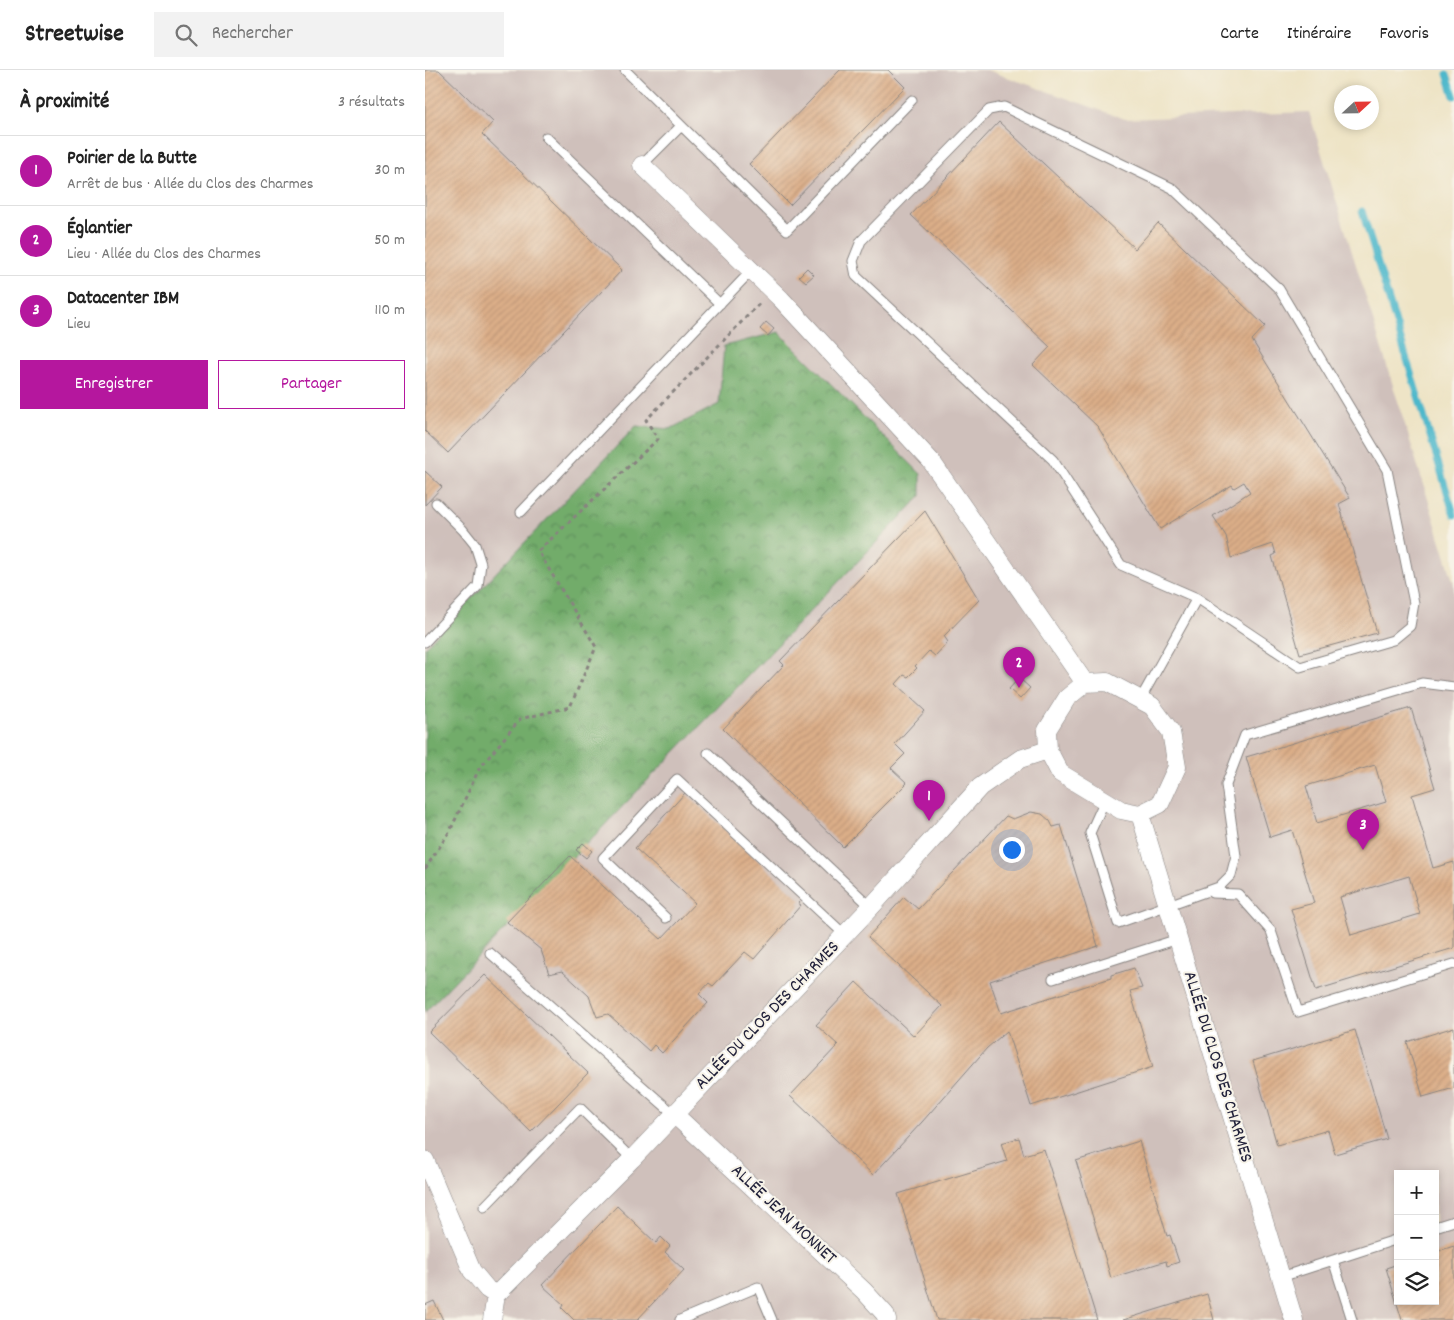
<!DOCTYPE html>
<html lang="fr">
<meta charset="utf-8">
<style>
:root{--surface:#fff;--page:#f2f2f2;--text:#222;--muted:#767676;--line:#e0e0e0;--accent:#b5179e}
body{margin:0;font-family:Dekko,sans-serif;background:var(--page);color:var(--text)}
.controls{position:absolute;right:15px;bottom:15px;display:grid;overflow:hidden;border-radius:0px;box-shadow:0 2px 8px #0003}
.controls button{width:45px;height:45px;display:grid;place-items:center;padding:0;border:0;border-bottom:1px solid var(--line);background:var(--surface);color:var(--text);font:25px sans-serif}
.compass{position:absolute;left:909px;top:15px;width:45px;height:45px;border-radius:50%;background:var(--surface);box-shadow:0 2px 8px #0003;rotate:68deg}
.you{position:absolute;left:586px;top:779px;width:18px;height:18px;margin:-12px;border:4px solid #fff;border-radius:50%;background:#1a73e8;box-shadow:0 0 0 8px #1a73e833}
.badge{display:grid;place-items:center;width:32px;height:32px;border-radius:50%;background:var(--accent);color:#fff;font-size:16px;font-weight:700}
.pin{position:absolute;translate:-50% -41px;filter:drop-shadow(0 1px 2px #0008)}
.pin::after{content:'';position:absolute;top:26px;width:18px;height:15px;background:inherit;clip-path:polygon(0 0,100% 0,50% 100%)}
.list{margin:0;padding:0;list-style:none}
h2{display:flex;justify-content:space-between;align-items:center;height:65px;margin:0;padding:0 20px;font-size:21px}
h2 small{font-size:16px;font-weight:400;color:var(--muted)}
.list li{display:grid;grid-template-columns:32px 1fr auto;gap:15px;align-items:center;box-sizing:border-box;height:70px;padding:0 20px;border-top:1px solid var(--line)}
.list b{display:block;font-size:19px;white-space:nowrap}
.list p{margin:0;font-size:16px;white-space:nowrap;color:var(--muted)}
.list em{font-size:16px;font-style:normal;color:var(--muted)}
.actions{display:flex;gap:10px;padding:15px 20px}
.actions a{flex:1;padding:11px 0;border:1px solid var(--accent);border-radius:0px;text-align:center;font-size:18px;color:var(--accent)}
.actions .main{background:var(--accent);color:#fff}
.icon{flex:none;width:28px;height:28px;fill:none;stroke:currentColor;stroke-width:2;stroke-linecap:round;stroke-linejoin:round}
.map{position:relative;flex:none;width:1029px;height:1250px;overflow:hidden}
header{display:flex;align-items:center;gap:30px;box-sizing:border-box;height:70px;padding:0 25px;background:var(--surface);border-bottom:1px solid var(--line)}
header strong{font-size:24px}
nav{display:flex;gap:28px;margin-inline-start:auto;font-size:18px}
.search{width:350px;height:45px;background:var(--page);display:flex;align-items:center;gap:12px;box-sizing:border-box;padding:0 18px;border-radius:0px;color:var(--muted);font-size:19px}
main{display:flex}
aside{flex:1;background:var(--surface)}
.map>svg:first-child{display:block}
.industrial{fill:#cfc0bb;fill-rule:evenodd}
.forest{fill:url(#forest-crowns);stroke:#4a6753}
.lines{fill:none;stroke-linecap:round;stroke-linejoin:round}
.stream{stroke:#4eb8cb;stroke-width:7}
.building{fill:url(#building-hatch);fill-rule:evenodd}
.service-casing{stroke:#888380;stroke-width:11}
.minor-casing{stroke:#888380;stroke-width:19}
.path{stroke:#888380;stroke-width:3;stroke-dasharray:4 4;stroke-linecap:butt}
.service{stroke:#fff;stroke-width:9}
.minor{stroke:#fff;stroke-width:18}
.labels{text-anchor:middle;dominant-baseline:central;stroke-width:4;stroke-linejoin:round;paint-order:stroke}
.street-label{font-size:18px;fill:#22223b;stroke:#f7f3e8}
</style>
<header>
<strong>Streetwise</strong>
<div class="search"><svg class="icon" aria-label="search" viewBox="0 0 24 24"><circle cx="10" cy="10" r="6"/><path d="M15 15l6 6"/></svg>Rechercher</div>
<nav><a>Carte</a><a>Itinéraire</a><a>Favoris</a></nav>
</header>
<main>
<aside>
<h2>À proximité<small>3 résultats</small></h2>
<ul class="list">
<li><span class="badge">1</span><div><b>Poirier de la Butte</b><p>Arrêt de bus · Allée du Clos des Charmes</p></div><em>30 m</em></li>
<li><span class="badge">2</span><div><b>Églantier</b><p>Lieu · Allée du Clos des Charmes</p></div><em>50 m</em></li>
<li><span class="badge">3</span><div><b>Datacenter IBM</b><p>Lieu</p></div><em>110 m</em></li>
</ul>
<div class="actions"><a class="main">Enregistrer</a><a>Partager</a></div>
</aside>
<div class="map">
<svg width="1029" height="1250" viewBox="0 0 1029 1250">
<defs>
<pattern id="forest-crowns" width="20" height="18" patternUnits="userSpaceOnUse" patternTransform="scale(1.25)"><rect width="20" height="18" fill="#72ac6b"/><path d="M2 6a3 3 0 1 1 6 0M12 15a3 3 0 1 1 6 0" fill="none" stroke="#5d8c59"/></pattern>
<pattern id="building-hatch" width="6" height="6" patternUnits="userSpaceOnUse" patternTransform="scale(1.25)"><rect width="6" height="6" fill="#dbae88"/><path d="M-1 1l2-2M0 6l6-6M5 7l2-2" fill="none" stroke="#bc9576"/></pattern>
</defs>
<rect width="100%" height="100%" fill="#f7f3e8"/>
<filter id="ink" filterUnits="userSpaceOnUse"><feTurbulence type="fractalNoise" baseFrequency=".02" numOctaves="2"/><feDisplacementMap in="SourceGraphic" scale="10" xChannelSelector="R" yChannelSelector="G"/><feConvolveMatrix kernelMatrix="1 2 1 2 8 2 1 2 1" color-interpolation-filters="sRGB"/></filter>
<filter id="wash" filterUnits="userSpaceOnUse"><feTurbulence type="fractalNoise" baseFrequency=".0096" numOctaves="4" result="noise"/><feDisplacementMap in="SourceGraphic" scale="20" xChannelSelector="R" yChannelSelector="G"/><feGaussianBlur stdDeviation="1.12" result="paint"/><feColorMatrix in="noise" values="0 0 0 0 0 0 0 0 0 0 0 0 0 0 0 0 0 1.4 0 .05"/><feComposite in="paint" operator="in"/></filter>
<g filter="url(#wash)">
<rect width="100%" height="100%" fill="#eee4c6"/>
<path class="industrial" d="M0,0h562l138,49 184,-7 145,472v736h-1029zM973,1104h37v127h-37z"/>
<path class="forest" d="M354,262l142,142v22l-496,516v-365l211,-221 34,3 49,-25 5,-58z"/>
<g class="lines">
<path class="stream" d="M1022,4l7,22
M937,141l92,304"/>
</g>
<g id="blocks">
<path class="building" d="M0,0h14l54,52 -11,12 140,136 -174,183 -23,-22z
M415,0h48l17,17 -115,118 -41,-41z
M574,52l136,127 23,-26 107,103 -13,14 98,158 -11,6 38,129 -77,21 -28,-98 4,-2 -3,-10 -42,14 -5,-22 -13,-20 37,-24 -6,-10 -10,6 -2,-3 -72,44 -62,-102 -65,-62 17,-18 -139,-132z
M382,198l7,7 -8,7 -7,-6z
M341,252l8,7 -6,7 -8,-7z
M0,401l17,16 -17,18z
M500,441l54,89 -35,36 4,6 -13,14 -6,-5 -14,15 2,2 -9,9 -4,-2 -8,9 29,27 -30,33 10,10 -14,14 16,15 -64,64 -120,-118 61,-64 -4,-4z
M594,608l11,10 -10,11 -11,-10z
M986,638l24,80 -23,7 21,73 21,-6v86l-138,42 -25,-81 23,-6 -22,-73 -22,7 -24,-80zM950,695l11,37 -69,21 -11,-37zM984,806l11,38 -69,21 -11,-38z
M260,723l116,107 -3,3 3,2 -47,54 -9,-7 -32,34 -4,-3 -10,11 9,9 -46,50 -8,-8 -5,6 -41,-37 -11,3 -8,-21 -27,-25 -13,3 -8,-24 -34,-28 63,-66 91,83 34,-36 -60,-55z
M606,742l11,2 8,7 3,6 8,-2 37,121 -108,35 11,32 110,-35v-3l23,-7 8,20 -12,3 23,76 -122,39 -24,-75 -20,17 -65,74 -49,53 -83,-79 48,-51 -22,-20 40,-43 58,54 28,-30 -74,-69 36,-40 14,12 88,-93 7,3z
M158,773l9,8 -6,7 -10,-8z
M60,905l103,98 -57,59 -102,-100z
M1029,957v61l-31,9 -16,-55z
M930,960l32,109 -52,15 -7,-24 -51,15 -24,-84z
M594,1068l5,17 20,-6 53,171h-160l-39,-126 109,-33 -6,-18z
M714,1071l28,95 3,-1 9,27 -12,4 -1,-5 -55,17 -35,-117z
M192,1136l39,37 5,-6 9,9 -5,6 19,18 -47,50h-63l-12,-12 2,-3 -22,-20z
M1029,1176v74h-52l-16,-52 12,-4v37h37v-49z
M782,1224l7,26h-91z
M9,1231l9,19h-18v-15z"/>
</g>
</g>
<g filter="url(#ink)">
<use href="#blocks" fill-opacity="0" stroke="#888380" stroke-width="1"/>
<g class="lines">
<g class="service-casing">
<path id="service" d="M200,0l162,160 125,-130
M579,37l168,81 107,101 108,181 27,133 -4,23 -17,14 -93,27 -103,-69 -76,-33 -68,-105 -197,-184 -3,-15 8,-20 128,-131z
M121,67l174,167
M217,95l39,-39
M96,442l230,-241
M0,572l53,-56 3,-22 -6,-19 -12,-15 -27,-27
M715,630l57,-102
M283,683l163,154
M680,730l-15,33 28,90 101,-36 12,-12 5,-19 -10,-71 19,-50 177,-52 32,4
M787,823l26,1 33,37 27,81 156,-48
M241,848l-63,-60 74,-79 168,156
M65,883l184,161
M628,909l125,-40
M59,1137l96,-99 52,51
M1010,1157l19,-6
M908,1190l19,60
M856,1207l117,-38
M255,1250l78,-33 14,33"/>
</g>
<g class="minor-casing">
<path id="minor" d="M217,95l139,134 150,162 154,222
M682,612l45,24 19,26 6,35 -17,37 -20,10 -19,-4 -61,-37 -12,-23 -1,-20 20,-32 18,-15z
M715,744l154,506
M249,1044l190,177 21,23 2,6
M0,1090l47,111 15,18 9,6
M67,1250l4,-25 136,-136 239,-252 109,-120 40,-28 28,-9"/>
</g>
<path class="path" d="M0,799l25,-38 29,-62 41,-50 50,-12 26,-60 -58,-96 120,-112 -12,-19 113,-116"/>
<use href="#service" class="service"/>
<use href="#minor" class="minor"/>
</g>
</g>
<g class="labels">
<g class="street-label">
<text transform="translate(343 946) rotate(-46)">ALLÉE DU CLOS DES CHARMES</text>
<text transform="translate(792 997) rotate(73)">ALLÉE DU CLOS DES CHARMES</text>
<text transform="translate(358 1145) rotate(43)">ALLÉE JEAN MONNET</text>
</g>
</g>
</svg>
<div class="controls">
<button>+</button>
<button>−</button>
<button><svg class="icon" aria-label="layers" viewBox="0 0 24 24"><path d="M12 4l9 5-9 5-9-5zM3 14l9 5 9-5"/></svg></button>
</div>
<svg class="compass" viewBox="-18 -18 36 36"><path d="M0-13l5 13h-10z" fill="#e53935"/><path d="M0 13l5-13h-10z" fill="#767676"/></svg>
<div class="you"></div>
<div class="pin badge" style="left:504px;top:751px">1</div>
<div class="pin badge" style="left:594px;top:618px">2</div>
<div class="pin badge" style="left:938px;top:780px">3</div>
</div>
</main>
